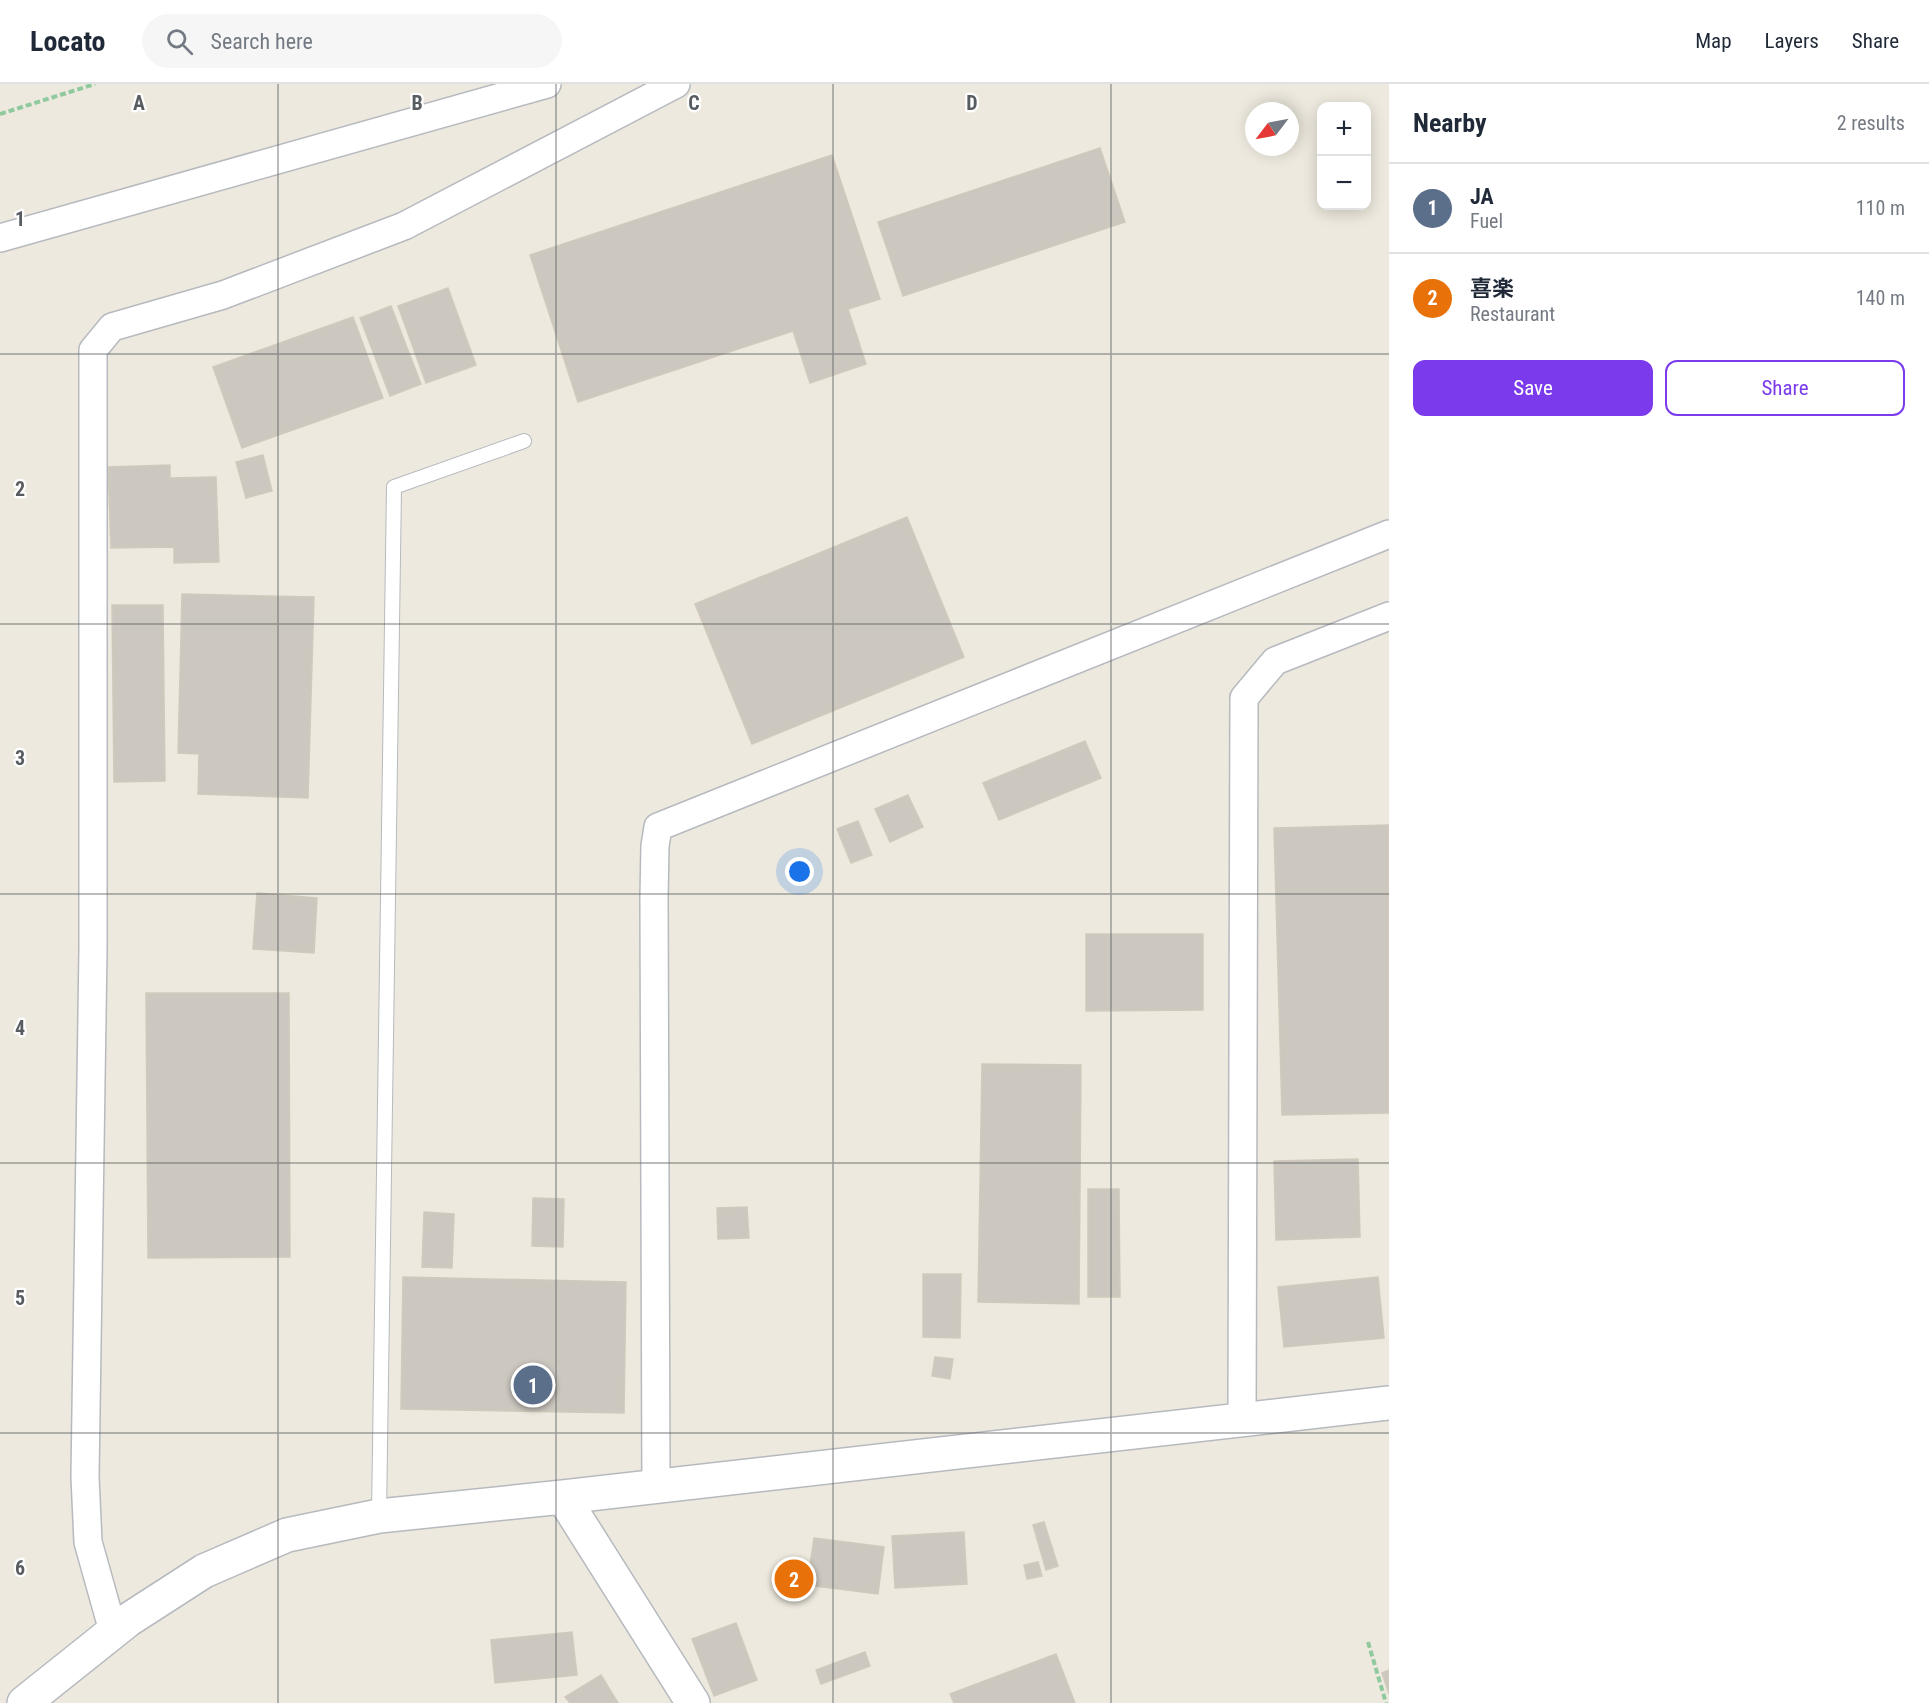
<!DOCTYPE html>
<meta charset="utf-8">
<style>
:root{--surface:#fff;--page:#f6f6f7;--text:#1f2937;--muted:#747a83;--line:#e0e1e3;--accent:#7c3aed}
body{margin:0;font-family:"Roboto Condensed","Noto Sans JP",sans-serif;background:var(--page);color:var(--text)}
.controls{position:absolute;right:18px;top:18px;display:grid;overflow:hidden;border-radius:12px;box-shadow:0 3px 15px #0003}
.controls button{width:54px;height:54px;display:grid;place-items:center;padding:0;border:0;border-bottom:2px solid var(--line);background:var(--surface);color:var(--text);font:30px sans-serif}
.compass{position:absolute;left:1245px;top:18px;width:54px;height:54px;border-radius:50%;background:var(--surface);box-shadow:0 3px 15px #0003;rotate:238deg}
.you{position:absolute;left:800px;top:788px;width:21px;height:21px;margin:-15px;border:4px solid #fff;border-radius:50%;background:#1a73e8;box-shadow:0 0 0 9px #1a73e833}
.badge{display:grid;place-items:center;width:39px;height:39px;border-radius:50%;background:var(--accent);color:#fff;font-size:20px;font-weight:700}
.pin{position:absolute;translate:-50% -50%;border:3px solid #fff;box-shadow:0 2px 6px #0006}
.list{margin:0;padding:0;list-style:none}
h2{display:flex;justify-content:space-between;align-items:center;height:78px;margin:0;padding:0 24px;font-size:26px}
h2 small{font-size:20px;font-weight:400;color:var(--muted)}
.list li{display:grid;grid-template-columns:39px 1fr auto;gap:18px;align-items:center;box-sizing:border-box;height:90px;padding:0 24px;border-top:2px solid var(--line)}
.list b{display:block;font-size:22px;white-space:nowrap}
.list p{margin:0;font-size:20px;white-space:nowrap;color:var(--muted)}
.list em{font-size:20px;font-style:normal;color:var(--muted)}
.actions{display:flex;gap:12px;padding:18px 24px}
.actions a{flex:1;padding:14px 0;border:2px solid var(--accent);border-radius:12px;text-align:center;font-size:21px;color:var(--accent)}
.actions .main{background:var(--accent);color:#fff}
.icon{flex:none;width:33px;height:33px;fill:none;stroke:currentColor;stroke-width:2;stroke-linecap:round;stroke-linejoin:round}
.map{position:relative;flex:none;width:1389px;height:1619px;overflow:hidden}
header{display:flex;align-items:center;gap:36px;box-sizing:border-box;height:84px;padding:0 30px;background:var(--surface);border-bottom:2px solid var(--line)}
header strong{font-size:28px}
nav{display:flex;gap:33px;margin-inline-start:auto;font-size:21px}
.search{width:420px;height:54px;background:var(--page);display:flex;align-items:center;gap:15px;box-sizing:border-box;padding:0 21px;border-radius:33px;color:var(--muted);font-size:22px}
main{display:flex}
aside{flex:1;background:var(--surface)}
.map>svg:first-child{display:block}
.building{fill:#ccc7bf;stroke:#d1cabc;stroke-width:1.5}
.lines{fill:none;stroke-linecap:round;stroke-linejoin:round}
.service-casing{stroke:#b6babf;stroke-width:16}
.minor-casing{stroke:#b6babf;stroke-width:30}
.tertiary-casing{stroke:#b6babf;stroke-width:36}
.path{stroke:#90c99d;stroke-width:4;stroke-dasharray:6 3;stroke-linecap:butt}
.service{stroke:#fff;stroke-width:14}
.minor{stroke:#fff;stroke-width:27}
.tertiary{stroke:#fff;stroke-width:33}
.grid{fill:none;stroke:#575c61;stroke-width:1.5;stroke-opacity:0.55}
.grid-label{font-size:20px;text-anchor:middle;font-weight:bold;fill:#575c61;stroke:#fff;stroke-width:4.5;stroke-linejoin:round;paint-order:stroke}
</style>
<header>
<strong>Locato</strong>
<div class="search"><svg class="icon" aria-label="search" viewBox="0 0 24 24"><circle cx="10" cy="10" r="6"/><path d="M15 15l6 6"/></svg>Search here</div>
<nav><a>Map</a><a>Layers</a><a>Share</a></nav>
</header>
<main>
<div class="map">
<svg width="1389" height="1619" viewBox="0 0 1389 1619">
<rect width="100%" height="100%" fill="#ede9de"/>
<path class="building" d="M1100,64l25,74 -222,74 -25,-74z
M832,71l48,144 -32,10 18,55 -56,19 -17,-52 -215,71 -48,-147z
M448,204l28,77 -50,18 -28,-77z
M391,222l30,78 -31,12 -30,-78z
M353,233l30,81 -141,50 -29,-81z
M263,371l9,36 -26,7 -10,-36z
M170,381v13l46,-1 3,85 -45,1v-16l-63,1 -3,-81z
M907,433l57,140 -212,87 -57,-140z
M182,510l132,3 -6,201 -110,-4 1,-40 -21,-1z
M112,521h51l2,176 -51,1z
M1085,657l16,37 -102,42 -16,-37z
M908,711l15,32 -33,15 -15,-33z
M858,737l14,34 -21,8 -14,-34z
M1389,741v288l-107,2 -8,-287z
M257,809l60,5 -3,55 -61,-4z
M1086,850h117v76l-117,1z
M146,909h143l1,264 -142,1z
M982,980l99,1 -2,239 -101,-2z
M1358,1075l2,78 -84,3 -2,-79z
M1088,1105h31l1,108h-32z
M533,1114l31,1 -1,48 -31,-1z
M747,1123l2,31 -31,1 -1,-31z
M424,1128l30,2 -2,54 -30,-1z
M923,1190h38l-1,64 -37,-1z
M403,1193l223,5 -2,131 -223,-4z
M1378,1193l6,61 -100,9 -6,-60z
M935,1273l18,2 -3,20 -18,-3z
M1044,1438l14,44 -12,4 -13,-45z
M964,1448l3,52 -72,4 -3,-52z
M814,1454l70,9 -6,47 -71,-9z
M1038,1478l4,14 -15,3 -3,-14z
M736,1539l21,57 -43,16 -22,-57z
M572,1548l5,43 -82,8 -4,-43z
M865,1568l5,14 -49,18 -5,-14z
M1056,1570l19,49h-121l-4,-9z
M1389,1586v24l-7,-21z
M601,1591l17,28h-48l-5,-6z"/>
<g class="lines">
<g class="service-casing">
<path id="service" d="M379,1432l15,-1029 130,-46"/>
</g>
<g class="minor-casing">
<path id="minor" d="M0,154l547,-154
M1242,1336l2,-722 31,-37 114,-45
M656,1403l-2,-590 1,-51 3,-19 731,-293
M113,1547l-25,-89 -3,-65 8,-528v-599l19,-23 111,-32 181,-69 272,-142"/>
</g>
<g class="tertiary-casing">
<path id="tertiary" d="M563,1413l130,206
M24,1619l104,-83 76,-49 83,-36 92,-19 184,-19 826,-94"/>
</g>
<path class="path" d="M0,30l95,-30
M1368,1558l18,61"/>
<use href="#service" class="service"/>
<use href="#minor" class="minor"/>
<use href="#tertiary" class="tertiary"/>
</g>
<path class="grid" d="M278,0v1619M556,0v1619M833,0v1619M1111,0v1619M0,270h1389M0,540h1389M0,810h1389M0,1079h1389M0,1349h1389"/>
<g class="grid-label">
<text x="139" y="26">A</text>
<text x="417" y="26">B</text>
<text x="694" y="26">C</text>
<text x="972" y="26">D</text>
<text x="20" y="142">1</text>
<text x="20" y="412">2</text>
<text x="20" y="681">3</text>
<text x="20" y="951">4</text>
<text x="20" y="1221">5</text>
<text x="20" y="1491">6</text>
</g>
</svg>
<div class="controls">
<button>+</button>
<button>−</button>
</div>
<svg class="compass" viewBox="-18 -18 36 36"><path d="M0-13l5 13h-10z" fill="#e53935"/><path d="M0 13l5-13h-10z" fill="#747a83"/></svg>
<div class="you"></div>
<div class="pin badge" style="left:533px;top:1301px;background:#5c6f8a">1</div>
<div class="pin badge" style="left:794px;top:1495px;background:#e8710a">2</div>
</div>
<aside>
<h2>Nearby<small>2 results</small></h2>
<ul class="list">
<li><span class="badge" style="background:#5c6f8a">1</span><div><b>JA</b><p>Fuel</p></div><em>110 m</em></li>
<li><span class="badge" style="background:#e8710a">2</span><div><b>喜楽</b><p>Restaurant</p></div><em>140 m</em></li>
</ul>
<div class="actions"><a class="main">Save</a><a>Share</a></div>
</aside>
</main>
